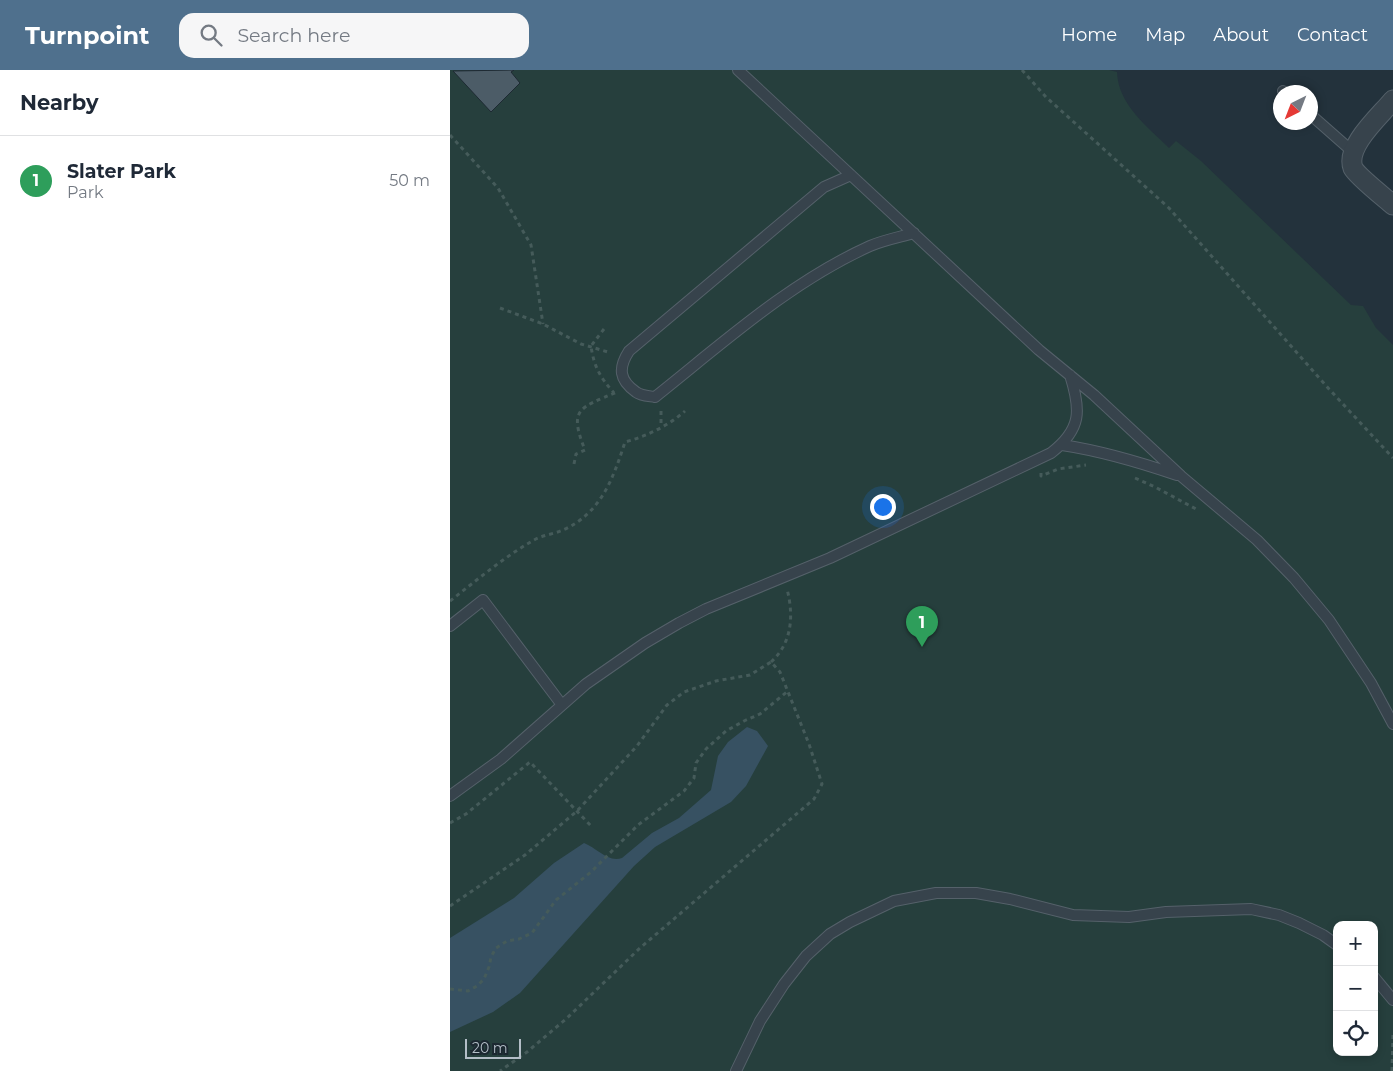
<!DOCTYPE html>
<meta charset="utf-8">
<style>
:root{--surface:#fff;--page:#f6f6f7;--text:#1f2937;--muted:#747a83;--line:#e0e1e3;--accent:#4f708d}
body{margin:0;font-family:Montserrat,sans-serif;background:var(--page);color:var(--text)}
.controls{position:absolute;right:15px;bottom:15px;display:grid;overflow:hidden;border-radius:10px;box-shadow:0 2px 8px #0003}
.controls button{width:45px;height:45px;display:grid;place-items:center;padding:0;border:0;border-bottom:1px solid var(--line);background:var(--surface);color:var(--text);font:25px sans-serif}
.compass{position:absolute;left:823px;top:15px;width:45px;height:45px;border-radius:50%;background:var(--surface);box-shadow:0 2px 8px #0003;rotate:222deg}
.scale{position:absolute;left:15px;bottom:12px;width:56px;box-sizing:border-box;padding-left:5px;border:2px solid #b3bec7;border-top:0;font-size:14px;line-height:18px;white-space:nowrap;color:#b3bec7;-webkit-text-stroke:4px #1c2831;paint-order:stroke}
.you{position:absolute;left:432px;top:436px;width:18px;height:18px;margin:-12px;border:4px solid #fff;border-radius:50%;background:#1a73e8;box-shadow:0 0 0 8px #1a73e833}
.badge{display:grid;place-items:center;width:32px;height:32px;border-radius:50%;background:var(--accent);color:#fff;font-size:16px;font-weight:700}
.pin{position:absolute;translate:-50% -41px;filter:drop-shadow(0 1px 2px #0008)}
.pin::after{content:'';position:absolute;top:26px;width:18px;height:15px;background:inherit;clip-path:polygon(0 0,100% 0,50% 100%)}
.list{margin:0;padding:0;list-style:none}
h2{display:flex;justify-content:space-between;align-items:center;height:65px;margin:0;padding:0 20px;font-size:21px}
h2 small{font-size:16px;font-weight:400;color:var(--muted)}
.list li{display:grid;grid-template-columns:32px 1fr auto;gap:15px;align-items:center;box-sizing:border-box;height:90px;padding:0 20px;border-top:1px solid var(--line)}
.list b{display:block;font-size:19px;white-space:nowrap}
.list p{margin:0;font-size:16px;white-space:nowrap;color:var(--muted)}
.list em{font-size:16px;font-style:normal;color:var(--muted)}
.icon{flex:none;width:28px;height:28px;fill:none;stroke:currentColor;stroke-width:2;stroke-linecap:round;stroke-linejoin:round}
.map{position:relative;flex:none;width:943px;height:1001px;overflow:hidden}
header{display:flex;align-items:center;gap:30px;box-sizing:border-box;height:70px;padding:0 25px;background:var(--accent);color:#fff}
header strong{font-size:24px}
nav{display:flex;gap:28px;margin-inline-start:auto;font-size:18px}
.search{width:350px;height:45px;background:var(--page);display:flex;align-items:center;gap:12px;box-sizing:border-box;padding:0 18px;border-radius:15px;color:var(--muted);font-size:19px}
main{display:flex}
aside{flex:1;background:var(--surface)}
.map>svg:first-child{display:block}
.green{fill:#263f3d;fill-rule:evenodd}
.water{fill:#375162}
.building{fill:#4c5c67;stroke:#1e2a33}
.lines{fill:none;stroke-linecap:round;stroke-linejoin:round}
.lane-casing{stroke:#55616a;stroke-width:12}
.street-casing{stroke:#55616a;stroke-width:21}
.path{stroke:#455b5a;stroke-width:3;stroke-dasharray:4 4;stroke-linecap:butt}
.lane{stroke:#37434c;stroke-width:10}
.street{stroke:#37434c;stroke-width:19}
</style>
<header>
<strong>Turnpoint</strong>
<div class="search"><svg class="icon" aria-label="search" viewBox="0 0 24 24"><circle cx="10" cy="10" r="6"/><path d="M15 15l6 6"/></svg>Search here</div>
<nav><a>Home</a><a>Map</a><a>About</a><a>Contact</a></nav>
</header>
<main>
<aside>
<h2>Nearby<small></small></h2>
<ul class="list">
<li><span class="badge" style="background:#2e9e5b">1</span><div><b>Slater Park</b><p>Park</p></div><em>50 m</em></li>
</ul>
</aside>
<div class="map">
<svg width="943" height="1001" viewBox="0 0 943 1001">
<rect width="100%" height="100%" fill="#23323c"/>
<path class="green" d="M0,0h659l8,2c1,33 31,55 52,76l7,-7 25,20 150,144 12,1 13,22 17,17v726h-943zM887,855h37v127h-37z"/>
<path class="water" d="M297,657l10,4 11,15 -22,40 -15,16 -76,45 -21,19 -114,127 -27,19 -43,20v-94l64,-40 40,-35 30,-20c13,5 24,20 38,15l30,-25 27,-15 32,-28 7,-34 10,-14z"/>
<path class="building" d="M64,0l-3,2 9,11 -29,29 -38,-41z"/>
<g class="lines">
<g class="lane-casing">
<path id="lane" d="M288,0l301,280 55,45 87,81 76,64 37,38 35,42 42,63 22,41
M833,21l2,1
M861,45l42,37
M401,105l-27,12 -195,164c-11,17 -10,29 7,41 5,4 14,4 19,5 68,-54 135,-115 215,-151 14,-6 30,-9 44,-13
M612,375c40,6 77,17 115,30
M0,556l33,-26 79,105
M0,726l51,-37 85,-75 59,-41 34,-20 27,-14 124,-51 221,-105c31,-24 30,-43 19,-78
M924,907l19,23
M286,1001l24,-50 24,-37 22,-28 24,-22 20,-12 44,-21 42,-8h40l34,6 63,16 56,2 37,-5 85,-3 28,6 20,8 24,12 14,10"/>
</g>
<g class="street-casing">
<path id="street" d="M943,30c-13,16 -48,46 -40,68 4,8 32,30 40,37"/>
</g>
<path class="path" d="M572,0l24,27 123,111 160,181 64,69
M0,65l48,53 33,57 12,79
M50,238l43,16 38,20 27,8
M154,259l-13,17c3,21 9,31 23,47
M211,341v16
M124,394l2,-10 9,-4c-17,-42 -5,-42 32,-58
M591,403v3l17,-7 28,-4
M685,408l20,9 41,22
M0,531c27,-21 54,-44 84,-61 9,-5 20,-6 29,-10 38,-17 50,-51 62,-88 22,-6 43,-16 60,-31
M321,592c21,-19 23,-46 16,-73
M0,753l16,-9 64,-52 62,65
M0,836l75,-51 52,-44 60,-65 30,-41 17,-13 32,-11 34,-6 21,-13 9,10 29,72 13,40 -8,15 -174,149 -74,71 -39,33 -27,19
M0,919l18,2 9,-5 7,-7 5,-12 2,-10 5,-9 11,-7 12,-2 13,-6 24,-33 35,-28 47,-47 46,-34 10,-13 2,-15 10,-14 20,-18 18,-10 16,-7 28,-23
M942,1001l1,-38"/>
<use href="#lane" class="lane"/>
<use href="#street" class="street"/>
</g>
</svg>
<div class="controls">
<button>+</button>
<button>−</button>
<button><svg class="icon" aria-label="locate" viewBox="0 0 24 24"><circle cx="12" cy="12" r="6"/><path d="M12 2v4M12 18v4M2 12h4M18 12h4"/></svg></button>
</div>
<svg class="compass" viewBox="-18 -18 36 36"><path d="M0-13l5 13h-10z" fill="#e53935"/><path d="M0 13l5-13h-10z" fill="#747a83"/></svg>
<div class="scale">20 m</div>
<div class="you"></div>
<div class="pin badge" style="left:472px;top:577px;background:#2e9e5b">1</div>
</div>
</main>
